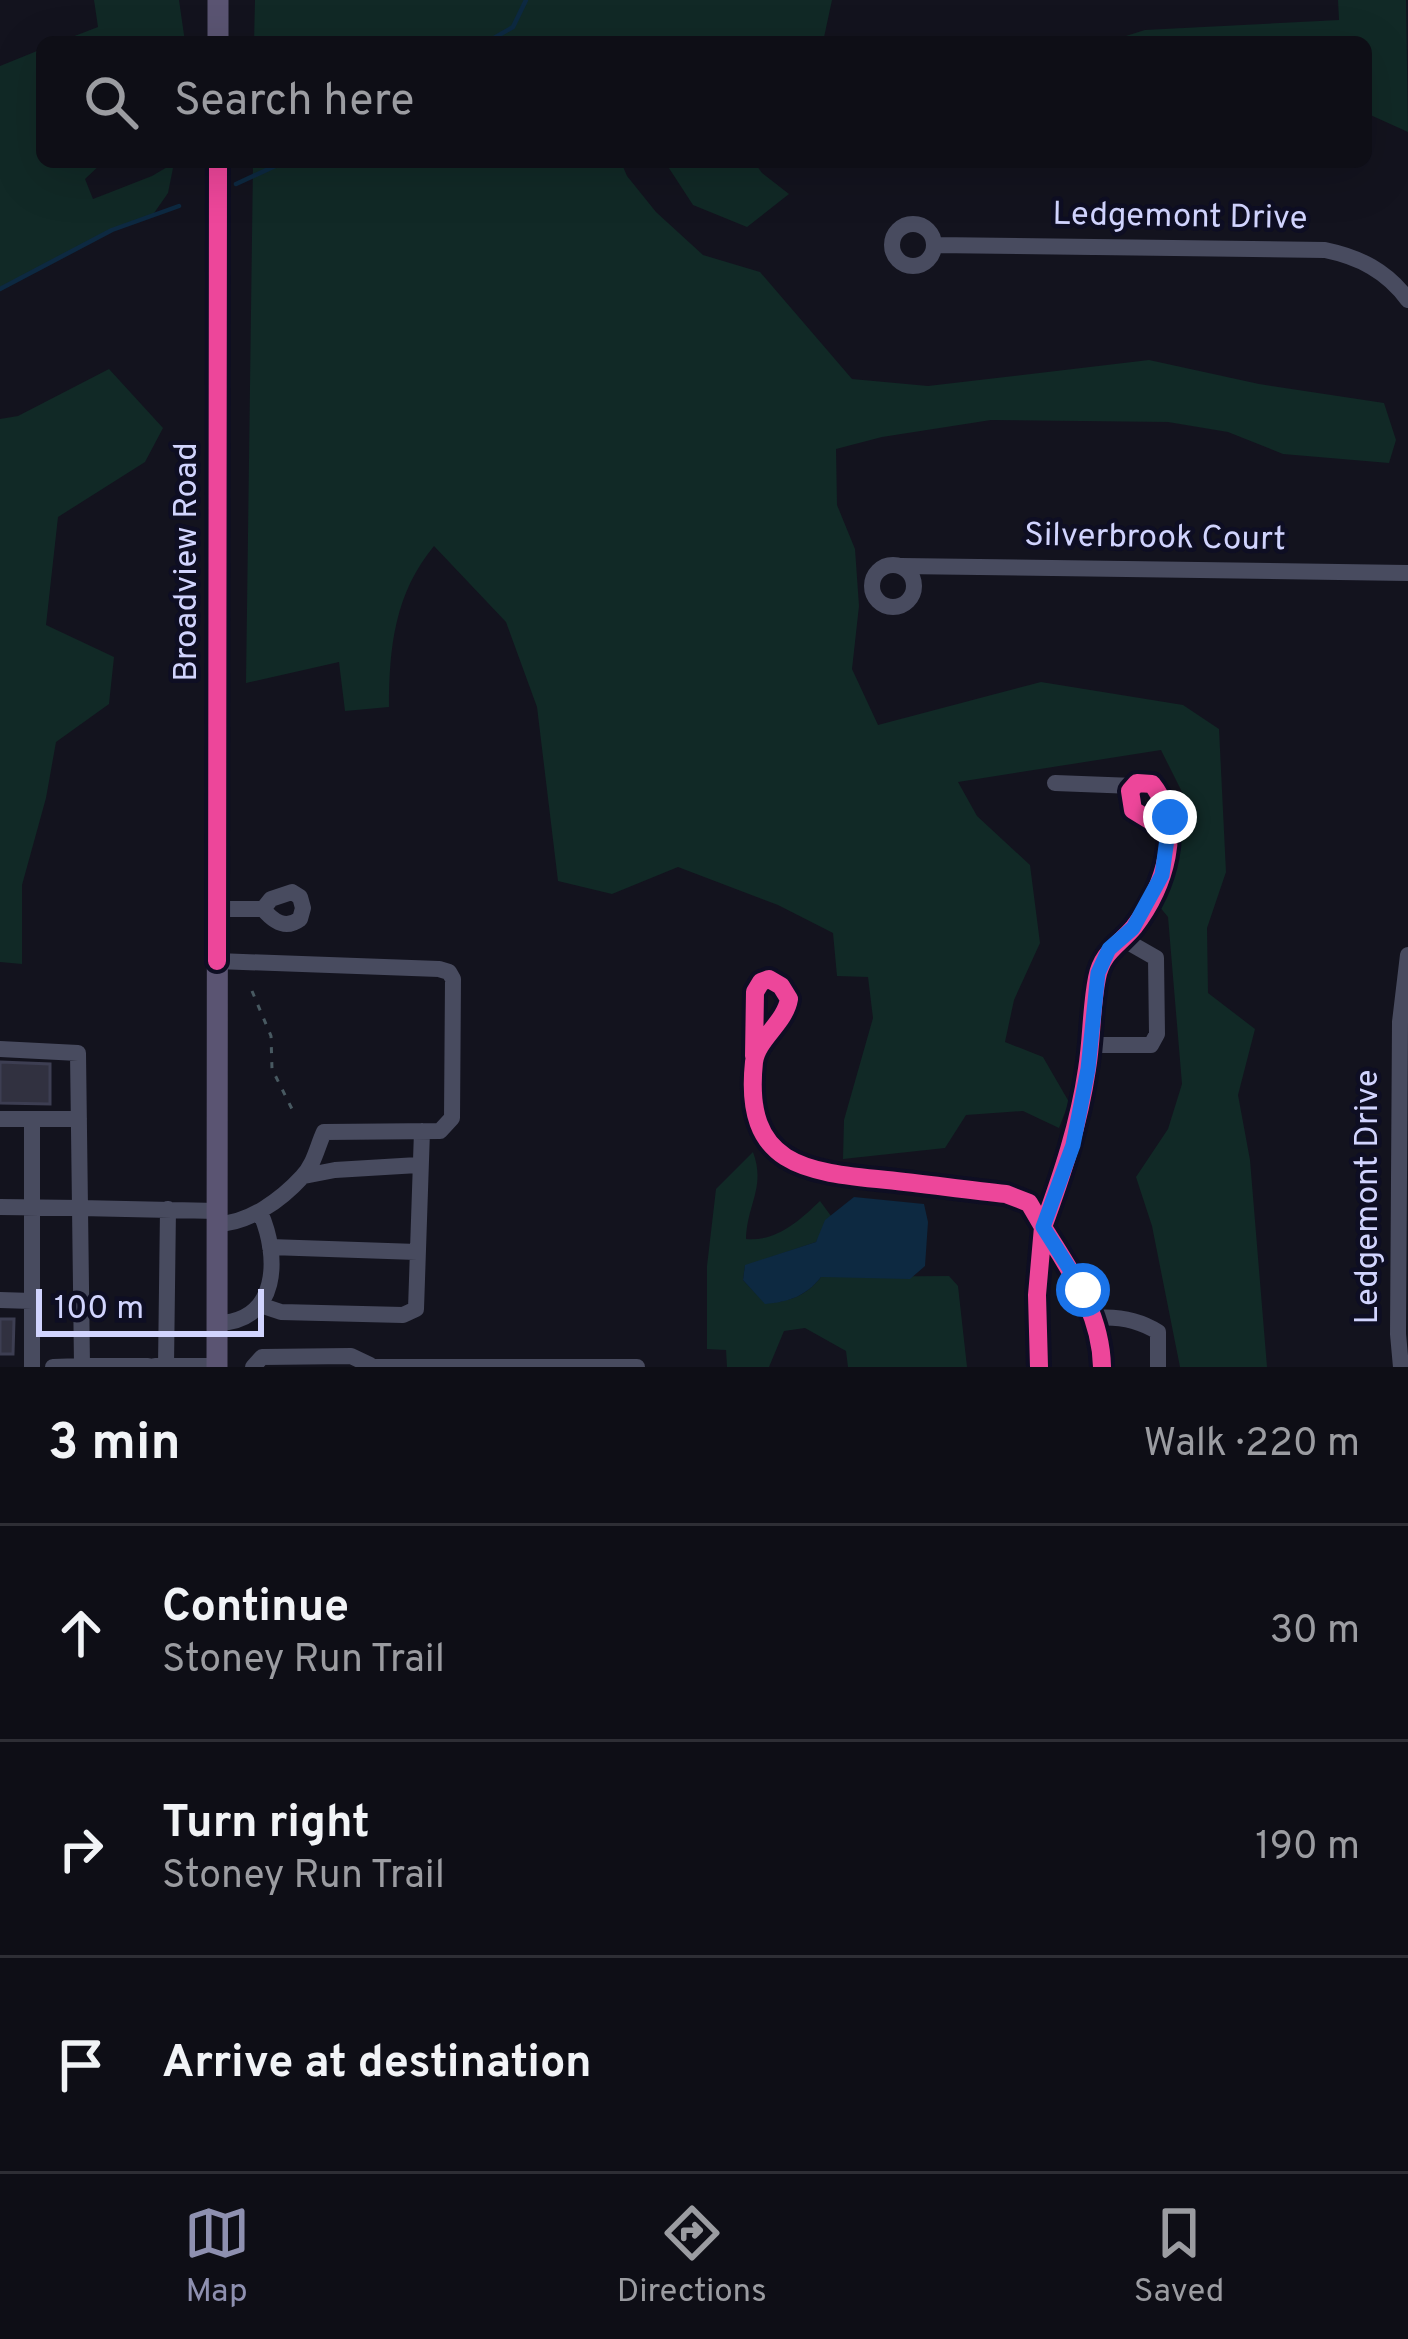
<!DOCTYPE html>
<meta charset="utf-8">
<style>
:root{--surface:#0e0e16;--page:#17171f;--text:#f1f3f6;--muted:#9b9ca1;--line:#2e2e35;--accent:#8e90b0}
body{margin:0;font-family:Overpass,sans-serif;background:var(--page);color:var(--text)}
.scale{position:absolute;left:36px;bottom:30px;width:228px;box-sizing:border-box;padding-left:12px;border:6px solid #d1d4fe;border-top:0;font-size:33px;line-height:42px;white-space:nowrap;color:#d1d4fe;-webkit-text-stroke:9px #0e0e23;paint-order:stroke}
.stop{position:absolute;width:36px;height:36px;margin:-27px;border:9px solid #1a73e8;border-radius:50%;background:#fff}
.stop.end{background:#1a73e8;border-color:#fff;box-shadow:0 3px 12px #0008}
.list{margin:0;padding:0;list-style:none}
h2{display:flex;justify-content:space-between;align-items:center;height:156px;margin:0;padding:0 48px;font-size:51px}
h2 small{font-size:39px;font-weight:400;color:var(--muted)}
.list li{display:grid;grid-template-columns:78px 1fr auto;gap:36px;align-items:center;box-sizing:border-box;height:216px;padding:0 48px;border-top:3px solid var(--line)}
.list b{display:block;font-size:45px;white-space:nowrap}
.list p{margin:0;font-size:39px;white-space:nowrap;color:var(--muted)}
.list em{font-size:39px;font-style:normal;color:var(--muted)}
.icon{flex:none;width:66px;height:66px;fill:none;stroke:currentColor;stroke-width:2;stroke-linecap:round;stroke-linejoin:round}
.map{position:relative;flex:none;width:1408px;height:1367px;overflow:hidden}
.search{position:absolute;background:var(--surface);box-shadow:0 12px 48px #0002;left:36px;right:36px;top:36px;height:132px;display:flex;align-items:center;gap:30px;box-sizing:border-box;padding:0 42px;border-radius:18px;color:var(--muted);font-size:45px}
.sheet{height:804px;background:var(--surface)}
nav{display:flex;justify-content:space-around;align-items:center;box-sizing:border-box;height:168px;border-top:3px solid var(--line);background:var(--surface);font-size:33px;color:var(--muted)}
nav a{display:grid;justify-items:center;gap:6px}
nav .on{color:var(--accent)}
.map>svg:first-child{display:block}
.green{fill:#112926}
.water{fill:#0d2941}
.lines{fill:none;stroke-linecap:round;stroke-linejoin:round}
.stream{stroke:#0d2941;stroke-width:4.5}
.building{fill:#313140;stroke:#3d3e52;stroke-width:3}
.path{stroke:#485961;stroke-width:3;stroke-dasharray:6 9;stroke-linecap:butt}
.minor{stroke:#484b5f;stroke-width:16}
.major{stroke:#5a5472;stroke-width:21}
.cycleway-casing{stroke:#0e0e23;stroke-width:26}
.cycleway{stroke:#ed469a;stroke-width:18}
.route{stroke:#1a73e8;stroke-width:15}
.labels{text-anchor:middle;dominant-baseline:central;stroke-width:9;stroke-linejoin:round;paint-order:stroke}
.street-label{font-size:33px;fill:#d1d4fe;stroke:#0e0e23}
</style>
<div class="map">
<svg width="1408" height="1367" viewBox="0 0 1408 1367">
<rect width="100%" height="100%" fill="#13131e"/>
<path class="green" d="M94,0h85l6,42h-126l39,-15z
M255,0h577l-9,42h-569z
M1338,0h68l2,132 -42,-19v-71h-259l38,-12 194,-10z
M42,49v113h61l-18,17 8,20 59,-23 22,-13 -6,30 -16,23 -40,14 -112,59v-223z
M253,162h368l6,14 29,36 47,43 57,17 92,107 76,7 221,-26 110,24 125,19 12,37 -7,23 -106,-9 -55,-22 -60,-10 -177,-2 -109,17 -46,12 1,56 18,44 4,57 -7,63 26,56 163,-43 142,23 36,24 7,143 -19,56 1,65 47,36 -17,66 12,65 17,207h-87l-28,-141 -16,-49 32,-48 14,-45 -14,-167 -9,-11 30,-100 -28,-56 -203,32 19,34 53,49 10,78 -26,57 -9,42 38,15 26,45 -10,26 -36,-17 -57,4 -21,33 -102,11 1,-39 29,-102 -5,-41 -31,-1 -4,-43 -55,-28 -100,-38 -66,27 -54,-13 -21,-174 -31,-85 -72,-76c-39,47 -45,101 -45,161l-44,4 -6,-49 -93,21z
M665,162h89l8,11 27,21 -42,33 -54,-22z
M109,369l54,59 -18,34 -87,55 -12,108 68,32 -5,47 -53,38 -10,56 -24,87v79l-22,-2v-543l18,-3z
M753,1152c13,35 -6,52 -7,87 30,3 53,-18 74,-38l11,15 -15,26 -71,24 -2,14 22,23c24,-1 41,-7 56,-26l128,-1 9,10 9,81h-119l-2,-16 -41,-23 -21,3 -15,36h-42l-1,-17 -19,-1v-83l9,-77z"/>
<path class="water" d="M854,1197l70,7 4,18 -3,44 -15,13 -89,-2c-15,19 -32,25 -56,27l-22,-24 2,-15 71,-23 9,-22z"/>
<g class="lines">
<path class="stream" d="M487,42l26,-15 13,-27
M236,184l48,-22
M0,289l112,-59 67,-24"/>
</g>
<path class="building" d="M0,1062l50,2v40l-50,-1z
M0,1319h14l-1,35h-13z"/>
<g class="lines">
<path class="path" d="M252,991l19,45 1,33 20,40"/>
<path class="minor" d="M892 245a21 21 0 1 1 42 0a21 21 0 1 1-42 0Z
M934,245l391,5c34,7 62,21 83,50
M872 586a21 21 0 1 1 42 0a21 21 0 1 1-42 0Z
M901,566l507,7
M1055,783l79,3
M217,909h46l8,-10 21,-7 8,5 3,11 -3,11c-15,11 -27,2 -37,-10
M217,961l222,8 10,3 4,7 -1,139 -12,13 -116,1c-7,15 -10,33 -22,45 -21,23 -53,46 -84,47
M1090,1045h61l6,-11 -1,-76 -35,-20
M0,1049l78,4 2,155 137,3
M754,1056l1,-64 6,-10 8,-3 12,7 8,13c-4,24 -32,40 -35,63 -11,104 51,110 133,118 40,4 79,10 119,14l23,9 14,24 -6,68 2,72
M0,1119h32
M304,1176l31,-6 83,-5
M0,1207l80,1 2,158h66
M270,1247l147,5
M0,1300l32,1v-182h47
M32,1301v66
M263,1306l18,6 122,3 13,-6 6,-178
M1094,1318c22,-2 45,2 64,14v35
M217,1323c62,-1 63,-66 43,-111
M155,1366h62
M166,1366l2,-157
M53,1367l29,-1
M253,1367l9,-10 89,-1 19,9
M370,1367h267
M1102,1367c-1,-54 -31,-95 -59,-140 19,-52 36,-103 44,-158 5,-30 4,-61 10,-91 5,-26 22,-33 37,-51 30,-39 51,-101 18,-143l-15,-1 -7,8 3,19 36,22
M1401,1367l-3,-33 2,-312 8,-67"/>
<path class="major" d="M218,42v-42
M217,1367l1,-1205"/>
<g class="cycleway-casing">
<path id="cycleway" d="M217,961l1,-799
M754,1056l1,-64 6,-10 8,-3 12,7 8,13c-4,24 -32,40 -35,63 -11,104 51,110 133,118 40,4 79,10 119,14l23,9 14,24 -6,68 2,72
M1102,1367c-1,-54 -31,-95 -59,-140 19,-52 36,-103 44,-158 5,-30 4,-61 10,-91 5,-26 22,-33 37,-51 30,-39 51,-101 18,-143l-15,-1 -7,8 3,19 36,22"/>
</g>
<use href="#cycleway" class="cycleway"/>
</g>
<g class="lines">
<path class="route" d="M1083,1290l-40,-63 30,-82 15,-76 10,-96 11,-24 24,-21 29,-53 8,-58"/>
</g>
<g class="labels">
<g class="street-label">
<text transform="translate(1180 218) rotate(1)">Ledgemont Drive</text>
<text transform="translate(1155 539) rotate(1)">Silverbrook Court</text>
<text transform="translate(188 562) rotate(-90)">Broadview Road</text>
<text transform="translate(1369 1197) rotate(-90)">Ledgemont Drive</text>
</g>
</g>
</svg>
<div class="scale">100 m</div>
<div class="stop" style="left:1083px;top:1290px"></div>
<div class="stop end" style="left:1170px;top:817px"></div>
<div class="search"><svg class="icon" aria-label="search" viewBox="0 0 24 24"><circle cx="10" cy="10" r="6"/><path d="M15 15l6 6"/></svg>Search here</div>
</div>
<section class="sheet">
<h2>3 min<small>Walk · 220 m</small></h2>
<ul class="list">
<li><svg class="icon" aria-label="ahead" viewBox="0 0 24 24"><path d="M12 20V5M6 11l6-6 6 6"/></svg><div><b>Continue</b><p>Stoney Run Trail</p></div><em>30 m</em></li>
<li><svg class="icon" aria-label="right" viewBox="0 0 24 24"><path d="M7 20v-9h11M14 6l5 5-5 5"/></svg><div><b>Turn right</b><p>Stoney Run Trail</p></div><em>190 m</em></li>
<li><svg class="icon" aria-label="arrive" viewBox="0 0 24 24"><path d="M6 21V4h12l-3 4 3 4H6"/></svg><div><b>Arrive at destination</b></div></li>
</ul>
</section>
<nav>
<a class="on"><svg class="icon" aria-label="map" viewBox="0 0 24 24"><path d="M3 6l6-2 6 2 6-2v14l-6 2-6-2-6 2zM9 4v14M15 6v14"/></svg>Map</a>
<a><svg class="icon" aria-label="directions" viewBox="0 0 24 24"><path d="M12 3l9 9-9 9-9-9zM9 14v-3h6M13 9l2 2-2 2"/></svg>Directions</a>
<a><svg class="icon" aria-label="saved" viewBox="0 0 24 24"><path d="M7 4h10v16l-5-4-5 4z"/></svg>Saved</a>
</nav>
